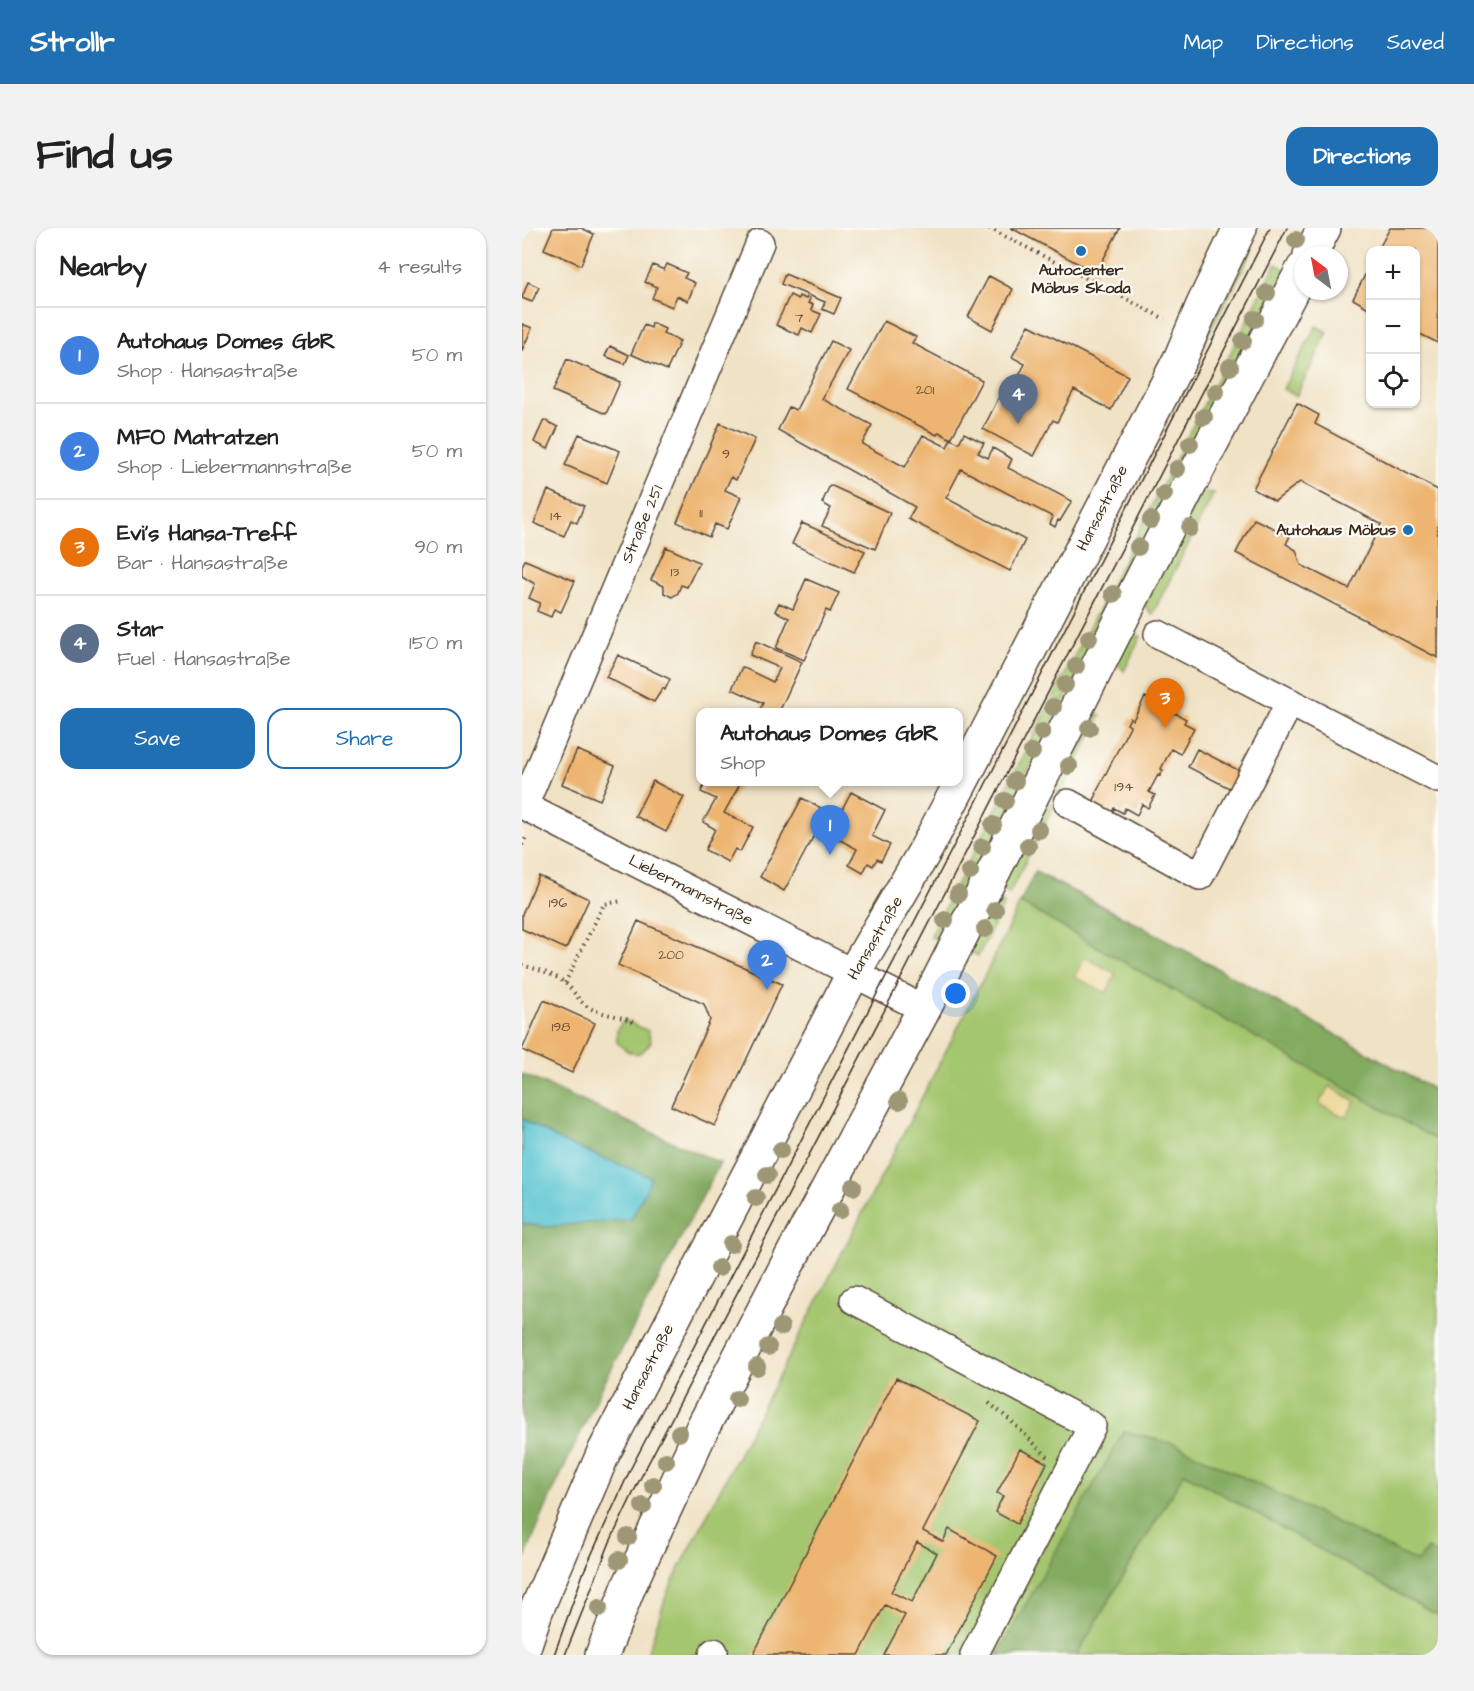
<!DOCTYPE html>
<meta charset="utf-8">
<style>
:root{--surface:#fff;--page:#f2f2f2;--text:#222;--muted:#767676;--line:#e0e0e0;--accent:#1f6fb2}
body{margin:0;font-family:"Architects Daughter",sans-serif;background:var(--page);color:var(--text)}
.controls{position:absolute;right:18px;top:18px;display:grid;overflow:hidden;border-radius:12px;box-shadow:0 2px 4px #0004}
.controls button{width:54px;height:54px;display:grid;place-items:center;padding:0;border:0;border-bottom:2px solid var(--line);background:var(--surface);color:var(--text);font:30px sans-serif}
.compass{position:absolute;left:772px;top:18px;width:54px;height:54px;border-radius:50%;background:var(--surface);box-shadow:0 2px 4px #0004;rotate:328deg}
.you{position:absolute;left:434px;top:766px;width:21px;height:21px;margin:-15px;border:4px solid #fff;border-radius:50%;background:#1a73e8;box-shadow:0 0 0 9px #1a73e833}
.badge{display:grid;place-items:center;width:39px;height:39px;border-radius:50%;background:var(--accent);color:#fff;font-size:20px;font-weight:700}
.pin{position:absolute;translate:-50% -50px;filter:drop-shadow(0 2px 3px #0008)}
.pin::after{content:'';position:absolute;top:32px;width:21px;height:18px;background:inherit;clip-path:polygon(0 0,100% 0,50% 100%)}
.popup{position:absolute;left:174px;top:480px;width:267px;height:78px;box-sizing:border-box;display:grid;place-content:center;border-radius:12px;background:var(--surface);filter:drop-shadow(0 2px 4px #0005);font-size:20px;white-space:nowrap;color:var(--muted)}
.popup b{font-size:22px;color:var(--text)}
.popup::after{content:'';position:absolute;left:50%;top:100%;margin-left:-12px;border:12px solid transparent;border-top-color:var(--surface)}
.list{margin:0;padding:0;list-style:none}
h2{display:flex;justify-content:space-between;align-items:center;height:78px;margin:0;padding:0 24px;font-size:26px}
h2 small{font-size:20px;font-weight:400;color:var(--muted)}
.list li{display:grid;grid-template-columns:39px 1fr auto;gap:18px;align-items:center;box-sizing:border-box;height:96px;padding:0 24px;border-top:2px solid var(--line)}
.list b{display:block;font-size:22px;white-space:nowrap}
.list p{margin:0;font-size:20px;white-space:nowrap;color:var(--muted)}
.list em{font-size:20px;font-style:normal;color:var(--muted)}
.actions{display:flex;gap:12px;padding:18px 24px}
.actions a{flex:1;padding:14px 0;border:2px solid var(--accent);border-radius:18px;text-align:center;font-size:21px;color:var(--accent)}
.actions .main{background:var(--accent);color:#fff}
.icon{flex:none;width:33px;height:33px;fill:none;stroke:currentColor;stroke-width:2;stroke-linecap:round;stroke-linejoin:round}
.map{position:relative;flex:none;width:916px;height:1427px;overflow:hidden;border-radius:18px}
header{display:flex;align-items:center;gap:36px;box-sizing:border-box;height:84px;padding:0 30px;background:var(--accent);color:#fff}
header strong{font-size:28px}
nav{display:flex;gap:33px;margin-inline-start:auto;font-size:21px}
.intro{display:flex;align-items:center;justify-content:space-between;box-sizing:border-box;height:144px;padding:0 36px}
h1{margin:0;font-size:42px}
.button{padding:15px 27px;border-radius:18px;background:var(--accent);color:#fff;font-size:21px;font-weight:700}
main{display:flex;gap:36px;padding:0 36px}
aside{flex:1;background:var(--surface);border-radius:18px;box-shadow:0 2px 4px #0004}
.map>svg:first-child{display:block}
.green{fill:#a4c66e;stroke:#707846;stroke-width:1.5}
.forest{fill:#83ab61;stroke:#5f6a40;stroke-width:1.5}
.sand{fill:#eeda9e;stroke:#94825e;stroke-width:1.5}
.water{fill:#58c4d1;stroke:#4a7778;stroke-width:1.5}
.building{fill:#edb571;fill-rule:evenodd}
.lines{fill:none;stroke-linecap:round;stroke-linejoin:round}
.minor-casing{stroke:#564637;stroke-width:30}
.major-casing{stroke:#564637;stroke-width:36}
.path{stroke:#564637;stroke-width:4;stroke-dasharray:1.5 4.5;stroke-linecap:butt}
.minor{stroke:#fff;stroke-width:27}
.major{stroke:#fff;stroke-width:33}
.tram{stroke:#3b2a1e;stroke-width:1.5}
.tree{fill:#9e9776}
.poi-dot{fill:#1f6fb2;stroke:#fdfcf7;stroke-width:2}
.labels{text-anchor:middle;dominant-baseline:central;stroke-width:4.5;stroke-linejoin:round;paint-order:stroke}
.number-label{font-size:14px;fill:#684d33}
.poi-label{font-size:16px;font-weight:bold;fill:#3b2a1e;stroke:#fdfcf7}
.street-label{font-size:16px;fill:#3b2a1e;stroke:#fdfcf7}
</style>
<header>
<strong>Strollr</strong>
<nav><a>Map</a><a>Directions</a><a>Saved</a></nav>
</header>
<div class="intro"><h1>Find us</h1><a class="button">Directions</a></div>
<main>
<aside>
<h2>Nearby<small>4 results</small></h2>
<ul class="list">
<li><span class="badge" style="background:#3f7fe0">1</span><div><b>Autohaus Domes GbR</b><p>Shop · Hansastraße</p></div><em>50 m</em></li>
<li><span class="badge" style="background:#3f7fe0">2</span><div><b>MFO Matratzen</b><p>Shop · Liebermannstraße</p></div><em>50 m</em></li>
<li><span class="badge" style="background:#e8710a">3</span><div><b>Evi's Hansa-Treff</b><p>Bar · Hansastraße</p></div><em>90 m</em></li>
<li><span class="badge" style="background:#5c6f8a">4</span><div><b>Star</b><p>Fuel · Hansastraße</p></div><em>150 m</em></li>
</ul>
<div class="actions"><a class="main">Save</a><a>Share</a></div>
</aside>
<div class="map">
<svg width="916" height="1427" viewBox="0 0 916 1427">
<rect width="100%" height="100%" fill="#fdfcf7"/>
<filter id="ink" filterUnits="userSpaceOnUse"><feTurbulence type="fractalNoise" baseFrequency=".0167" numOctaves="2"/><feDisplacementMap in="SourceGraphic" scale="12" xChannelSelector="R" yChannelSelector="G"/><feConvolveMatrix kernelMatrix="1 2 1 2 8 2 1 2 1" color-interpolation-filters="sRGB"/></filter>
<filter id="wash" filterUnits="userSpaceOnUse"><feTurbulence type="fractalNoise" baseFrequency=".008" numOctaves="4" result="noise"/><feDisplacementMap in="SourceGraphic" scale="24" xChannelSelector="R" yChannelSelector="G"/><feGaussianBlur stdDeviation="1.35" result="paint"/><feColorMatrix in="noise" values="0 0 0 0 0 0 0 0 0 0 0 0 0 0 0 0 0 1.4 0 .05"/><feComposite in="paint" operator="in"/></filter>
<g filter="url(#wash)">
<rect width="100%" height="100%" fill="#f0e2c5"/>
<path class="green" d="M722,20l8,4 -55,104z
M754,36l10,6 -345,670 -11,-3z
M794,98l12,6 -32,64 -13,-7z
M680,264l12,1 -62,122 -8,-11z
M606,408h13l-17,35 -9,-10z
M567,484l12,3 -41,80 -9,-9z
M521,574l12,2 -46,90 -10,-7z
M513,644l106,54 297,166v563h-791l20,-62 322,-626z
M471,672l11,4 -26,52 -11,-6z
M102,792l24,11 3,11c-12,17 -21,14 -34,0v-12z"/>
<path class="forest" d="M513,644l106,54 297,166v49l-418,-238z
M0,846l198,89 -119,226 -52,111 -27,65z
M602,1203l51,13 243,118 9,-13 11,5v62l-254,-143 -107,182h-80z"/>
<path class="sand" d="M563,729l31,17 -10,19 -32,-16z
M807,858l26,15 -9,17 -27,-14z"/>
<path class="water" d="M0,891l41,23 88,35 -4,11 -16,31 -85,8 -24,-4z"/>
<g id="blocks">
<path class="building" d="M31,0h28l13,6 -13,31 -37,-16z
M489,0h109l-24,45z
M868,0h48v115l-22,-11v-82h-38z
M145,36l20,9 -3,5 11,5 -7,18 -11,-5 -5,11 -20,-9 5,-11 -12,-5 8,-17 11,5z
M848,37v44l-17,-10z
M263,46l56,24 -7,16 -12,-5 3,-7 -44,-18z
M467,48l24,13 -21,41 -24,-13z
M6,54l11,5 -7,15 -10,-4z
M268,67l8,4 1,-3 7,3 1,-2 3,2 -2,4 5,2 -2,5 10,4 -9,19 -10,-5 -3,7 -23,-10z
M362,93l32,16 -4,6 70,37 -31,59 -12,-7 -2,3 -89,-46z
M130,95l13,6 -2,5 17,7 -13,29 -36,-16 13,-29 7,3z
M0,96l10,4 -10,23z
M507,97l99,51 -17,34 -37,-20 -17,32 -4,-2 -19,36 -51,-27 18,-36 7,3 17,-32 -13,-7z
M309,113l18,9 -27,49 50,26 -10,19 43,23 18,-32 24,12 4,-8 8,4 5,-10 20,10 -6,10 10,5 5,-10 19,11 -4,9 64,33 -12,20 -2,-1 -3,7 -5,-3 3,-7 -92,-48 -15,29 79,42 -15,31 -102,-52 7,-12 -137,-77 11,-23 7,3z
M88,118l19,9 -4,9 -20,-8z
M45,131l53,23 -14,32 -53,-23z
M775,175l22,12 -4,9 123,66v168l-202,-105 18,-34 36,17 -4,8 10,6 5,15 48,24 32,-65 -81,-42 -25,19 -22,-12z
M22,192l14,7 -10,22 -14,-7z
M198,195l35,16 -19,41 -5,-3 -6,13 16,7 -14,32 -12,-5 -6,13 -32,-15z
M57,206l41,17 -13,32 -42,-18z
M308,257l60,28 -15,36 -53,-23 9,-18 -9,-5z
M26,262l36,16 -7,17 -6,-3 -7,16 -30,-13z
M280,295l63,28 -11,21 -62,-28z
M144,319l33,15 -12,25 -6,-2 -3,8 -6,4 -8,-4v-7l-13,-6z
M3,332l50,21 -14,31 -7,-3 -3,8 -14,-6 3,-8 -11,-5 6,-14 -13,-8v-10z
M284,351l33,14 -9,19 -4,-2 -22,50 -28,-12 13,-30 -14,-7 4,-8 14,6z
M234,413l46,21 -23,50h-20l4,-9 -31,-14 10,-22 31,15 7,-14 -30,-13z
M96,427l52,24 -5,11 -2,-2 -9,14 -48,-25z
M623,469l41,22 -2,4 10,5 -14,26 -9,-5 -10,20 2,1 -3,6 -2,-1 -9,17 6,3 -7,13 -6,-4 -5,11 -12,-7 -2,5 -9,-5 -3,7 -19,-11 5,-10 -1,-1 34,-67 -3,-2 3,-6 3,2z
M675,521l45,23 -9,18 -45,-23z
M55,522l38,16 -15,34 -38,-16z
M131,553l31,16 -18,35 -31,-16z
M184,554h35l-17,31 29,14 -13,25 -5,-3 -7,13 -23,-12 10,-21 -12,-7 13,-23 -15,-7z
M329,564l34,18 -13,26 18,9 -9,16 -4,-2 -4,7 -5,-3 -5,10 -14,-8 8,-16 -39,-21 -34,63 -24,-14 42,-79 36,19z
M17,648l50,23 -23,50 -44,-20v-15z
M116,693l144,63 -67,142 -44,-20 39,-86 -6,-16 -86,-39z
M22,772l51,23 -23,50 -50,-23z
M374,1150l84,43 -57,110 20,11 6,-13 48,27 -51,99h-62l21,-40 -20,-10 -26,50h-106zM395,1314l20,11 -25,49 -21,-10z
M498,1221l27,14 -30,61 -22,-12 8,-16 -6,-3z"/>
</g>
</g>
<g filter="url(#ink)">
<use href="#blocks" fill-opacity="0" stroke="#564637" stroke-width="1.5"/>
<g class="lines">
<g class="minor-casing">
<path id="minor" d="M636,406l280,145
M546,575l132,73 90,-174
M0,577l402,204
M2,578l236,-563
M332,1072l238,126 -118,229
M191,1427l1,-3"/>
</g>
<g class="major-casing">
<path id="major" d="M788,27l14,-27
M0,1425l14,-42 67,-157 250,-480 73,-125 41,-78 214,-414 22,-52 37,-77
M80,1427l27,-69 74,-159 84,-162 137,-256 266,-525 113,-215"/>
</g>
<path class="path" d="M467,0l176,91
M0,617l5,-10
M0,737c13,4 33,9 43,18 9,7 13,18 23,24 14,8 31,8 45,15
M43,755l39,-79 18,-3
M467,1175l20,16 39,38"/>
<use href="#minor" class="minor"/>
<use href="#major" class="major"/>
<path class="tram" d="M32,1427l30,-84 47,-103 348,-671 291,-569
M43,1427l45,-113 28,-59 255,-489 394,-766"/>
</g>
<g class="tree">
<circle cx="774" cy="12" r="9"/>
<circle cx="745" cy="65" r="9"/>
<circle cx="733" cy="91" r="9"/>
<circle cx="721" cy="113" r="9"/>
<circle cx="708" cy="139" r="9"/>
<circle cx="694" cy="164" r="9"/>
<circle cx="682" cy="189" r="9"/>
<circle cx="668" cy="216" r="9"/>
<circle cx="655" cy="241" r="9"/>
<circle cx="642" cy="266" r="9"/>
<circle cx="629" cy="292" r="9"/>
<circle cx="668" cy="300" r="9"/>
<circle cx="616" cy="319" r="9"/>
<circle cx="591" cy="366" r="9"/>
<circle cx="567" cy="410" r="9"/>
<circle cx="554" cy="438" r="9"/>
<circle cx="543" cy="457" r="9"/>
<circle cx="531" cy="479" r="9"/>
<circle cx="567" cy="500" r="9"/>
<circle cx="520" cy="504" r="9"/>
<circle cx="510" cy="524" r="9"/>
<circle cx="547" cy="538" r="9"/>
<circle cx="493" cy="553" r="9"/>
<circle cx="483" cy="573" r="9"/>
<circle cx="471" cy="597" r="9"/>
<circle cx="517" cy="602" r="9"/>
<circle cx="506" cy="618" r="9"/>
<circle cx="460" cy="619" r="9"/>
<circle cx="448" cy="644" r="9"/>
<circle cx="436" cy="666" r="9"/>
<circle cx="473" cy="682" r="9"/>
<circle cx="423" cy="692" r="9"/>
<circle cx="463" cy="701" r="9"/>
<circle cx="377" cy="873" r="9"/>
<circle cx="259" cy="922" r="9"/>
<circle cx="245" cy="947" r="9"/>
<circle cx="331" cy="959" r="9"/>
<circle cx="234" cy="970" r="9"/>
<circle cx="318" cy="982" r="9"/>
<circle cx="209" cy="1016" r="9"/>
<circle cx="197" cy="1040" r="9"/>
<circle cx="259" cy="1099" r="9"/>
<circle cx="246" cy="1119" r="9"/>
<circle cx="235" cy="1139" r="9"/>
<circle cx="215" cy="1171" r="9"/>
<circle cx="157" cy="1205" r="9"/>
<circle cx="144" cy="1233" r="9"/>
<circle cx="131" cy="1257" r="9"/>
<circle cx="121" cy="1278" r="9"/>
<circle cx="106" cy="1309" r="9"/>
<circle cx="97" cy="1332" r="9"/>
<circle cx="77" cy="1380" r="9"/>
</g>
</g>
<g class="poi-dot">
<circle cx="559" cy="23" r="6"/>
<circle cx="886" cy="302" r="6"/>
</g>
<g class="labels">
<g class="number-label">
<text x="277" y="90">7</text>
<text x="403" y="162">201</text>
<text x="204" y="226">9</text>
<text x="179" y="285">11</text>
<text x="34" y="288">14</text>
<text x="153" y="344">13</text>
<text x="602" y="559">194</text>
<text x="36" y="675">196</text>
<text x="149" y="727">200</text>
<text x="39" y="799">198</text>
</g>
<g class="poi-label">
<text x="559" y="42">Autocenter<tspan x="559" dy="18">Möbus Skoda</tspan></text>
<text x="874" y="302" text-anchor="end">Autohaus Möbus</text>
</g>
<g class="street-label">
<text transform="translate(580 280) rotate(-63)">Hansastraße</text>
<text transform="translate(120 296) rotate(-67)">Straße 251</text>
<text transform="translate(169 662) rotate(27)">Liebermannstraße</text>
<text transform="translate(353 710) rotate(-60)">Hansastraße</text>
<text transform="translate(126 1139) rotate(-63)">Hansastraße</text>
</g>
</g>
</svg>
<div class="controls">
<button>+</button>
<button>−</button>
<button><svg class="icon" aria-label="locate" viewBox="0 0 24 24"><circle cx="12" cy="12" r="6"/><path d="M12 2v4M12 18v4M2 12h4M18 12h4"/></svg></button>
</div>
<svg class="compass" viewBox="-18 -18 36 36"><path d="M0-13l5 13h-10z" fill="#e53935"/><path d="M0 13l5-13h-10z" fill="#767676"/></svg>
<div class="you"></div>
<div class="pin badge" style="left:308px;top:627px;background:#3f7fe0">1</div>
<div class="popup"><b>Autohaus Domes GbR</b>Shop</div>
<div class="pin badge" style="left:245px;top:762px;background:#3f7fe0">2</div>
<div class="pin badge" style="left:643px;top:500px;background:#e8710a">3</div>
<div class="pin badge" style="left:496px;top:196px;background:#5c6f8a">4</div>
</div>
</main>
